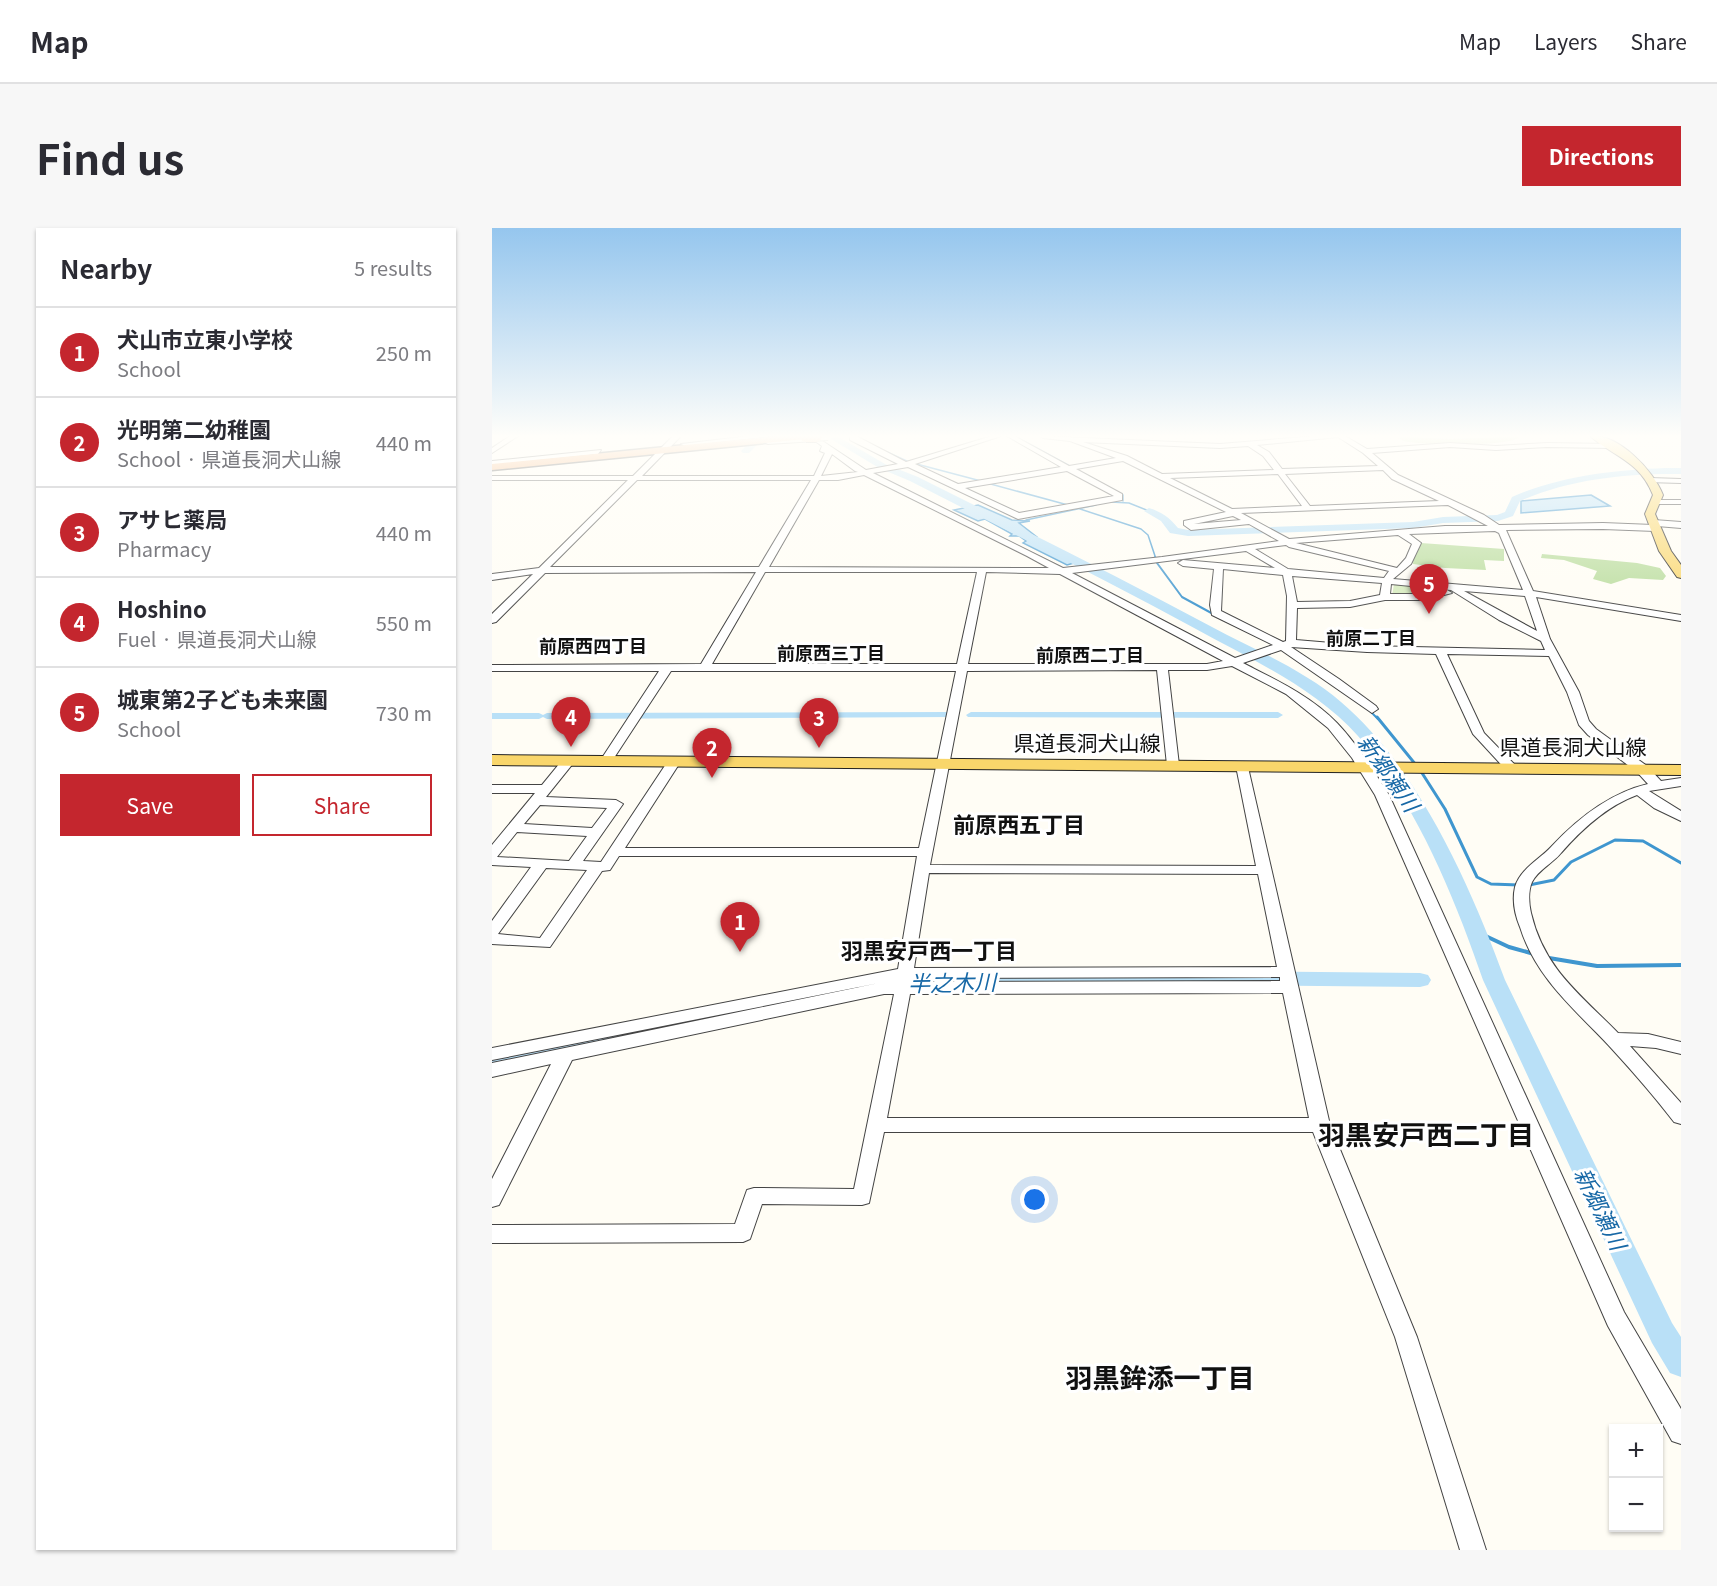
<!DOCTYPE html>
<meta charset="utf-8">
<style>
:root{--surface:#fff;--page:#f7f7f7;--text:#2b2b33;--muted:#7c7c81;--line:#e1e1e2;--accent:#c4262e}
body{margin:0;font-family:Georgia,"Noto Sans JP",serif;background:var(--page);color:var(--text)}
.controls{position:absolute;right:18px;bottom:18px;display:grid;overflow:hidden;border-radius:0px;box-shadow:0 2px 4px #0004}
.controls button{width:54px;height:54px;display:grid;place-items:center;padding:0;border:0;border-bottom:2px solid var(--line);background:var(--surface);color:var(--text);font:30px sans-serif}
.you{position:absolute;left:543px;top:972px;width:21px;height:21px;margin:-15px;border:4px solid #fff;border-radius:50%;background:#1a73e8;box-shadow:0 0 0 9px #1a73e833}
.badge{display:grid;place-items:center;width:39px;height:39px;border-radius:50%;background:var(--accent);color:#fff;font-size:20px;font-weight:700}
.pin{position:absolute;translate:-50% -50px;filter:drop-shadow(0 2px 3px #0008)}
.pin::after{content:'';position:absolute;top:32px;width:21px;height:18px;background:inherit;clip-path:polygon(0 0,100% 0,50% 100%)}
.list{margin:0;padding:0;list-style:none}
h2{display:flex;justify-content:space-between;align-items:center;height:78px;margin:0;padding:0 24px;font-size:26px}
h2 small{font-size:20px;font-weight:400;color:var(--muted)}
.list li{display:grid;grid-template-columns:39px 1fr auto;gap:18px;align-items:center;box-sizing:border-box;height:90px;padding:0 24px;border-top:2px solid var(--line)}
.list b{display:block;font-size:22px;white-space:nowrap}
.list p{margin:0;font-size:20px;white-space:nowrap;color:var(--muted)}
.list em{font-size:20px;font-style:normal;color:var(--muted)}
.actions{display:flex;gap:12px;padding:18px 24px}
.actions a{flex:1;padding:14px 0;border:2px solid var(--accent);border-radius:0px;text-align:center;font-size:21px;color:var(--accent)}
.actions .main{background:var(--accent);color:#fff}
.map{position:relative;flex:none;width:1189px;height:1322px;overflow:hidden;border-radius:0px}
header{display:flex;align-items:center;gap:36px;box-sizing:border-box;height:84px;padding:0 30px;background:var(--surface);border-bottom:2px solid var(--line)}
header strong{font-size:28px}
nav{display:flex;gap:33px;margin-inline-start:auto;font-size:21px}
.intro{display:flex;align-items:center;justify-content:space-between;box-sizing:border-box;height:144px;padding:0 36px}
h1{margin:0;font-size:42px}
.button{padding:15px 27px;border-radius:0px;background:var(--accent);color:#fff;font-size:21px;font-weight:700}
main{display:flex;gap:36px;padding:0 36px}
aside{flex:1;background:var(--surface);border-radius:0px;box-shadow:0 2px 4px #0004}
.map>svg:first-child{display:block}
.green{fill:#d5ebbd}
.forest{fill:#b9dc9c}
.water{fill:#b9e0f7;stroke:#3f96cf;stroke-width:1.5}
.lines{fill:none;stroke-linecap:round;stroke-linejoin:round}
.stream-far3{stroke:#3f96cf;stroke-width:1.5}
.stream-far2{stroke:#3f96cf;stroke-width:2}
.stream-far1{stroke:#3f96cf;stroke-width:3}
.stream{stroke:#3f96cf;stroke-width:4}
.canal{fill:#b9e0f7;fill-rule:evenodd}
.river{fill:#b9e0f7;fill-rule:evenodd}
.minor-casing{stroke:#444;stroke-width:2}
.major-casing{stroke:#222;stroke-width:2}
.highway-casing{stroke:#222;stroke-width:3}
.minor{fill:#fff;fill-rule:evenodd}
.major{fill:#f9d66b;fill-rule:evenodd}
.highway{fill:#f5a25d;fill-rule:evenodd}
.minor-bridge-casing{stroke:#444;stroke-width:10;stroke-linecap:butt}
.highway-bridge-casing{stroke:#222;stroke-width:14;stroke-linecap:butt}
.minor-bridge{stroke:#fff;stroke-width:8}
.highway-bridge{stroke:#f5a25d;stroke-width:12}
.labels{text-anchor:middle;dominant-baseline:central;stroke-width:6;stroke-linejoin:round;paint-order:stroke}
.far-neighbourhood-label{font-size:18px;font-weight:bold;fill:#111;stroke:#fff}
.street-label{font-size:21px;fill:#111;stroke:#fff}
.water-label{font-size:22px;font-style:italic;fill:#1768a6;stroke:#fff}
.neighbourhood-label{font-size:22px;font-weight:bold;fill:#111;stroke:#fff}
.near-neighbourhood-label{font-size:27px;font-weight:bold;fill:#111;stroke:#fff}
</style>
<header>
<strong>Map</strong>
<nav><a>Map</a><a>Layers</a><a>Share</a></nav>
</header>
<div class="intro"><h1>Find us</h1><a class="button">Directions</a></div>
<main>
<aside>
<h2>Nearby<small>5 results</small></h2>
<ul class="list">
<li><span class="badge">1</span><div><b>犬山市立東小学校</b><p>School</p></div><em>250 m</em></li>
<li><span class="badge">2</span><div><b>光明第二幼稚園</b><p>School · 県道長洞犬山線</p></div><em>440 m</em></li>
<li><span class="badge">3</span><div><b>アサヒ薬局</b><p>Pharmacy</p></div><em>440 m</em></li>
<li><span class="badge">4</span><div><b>Hoshino</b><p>Fuel · 県道長洞犬山線</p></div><em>550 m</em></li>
<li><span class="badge">5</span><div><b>城東第2子ども未来園</b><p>School</p></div><em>730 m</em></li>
</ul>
<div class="actions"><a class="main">Save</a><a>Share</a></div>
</aside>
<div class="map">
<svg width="1189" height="1322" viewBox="0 0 1189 1322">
<rect width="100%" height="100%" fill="#fffdf5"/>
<path class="green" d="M902,356l57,5 4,2 -35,5h-28z"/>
<path class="forest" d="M906,208l52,3 68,-3v2c-14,9 -96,7 -115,3z
M929,315l83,6v12l-20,-1 2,10 -41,-2 -32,-4 1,-10z
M1050,326l95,9 23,5 6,8 -3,4 -34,-2 -18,6 -18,-5 4,-8 -33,-11 -23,-2z"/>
<path class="water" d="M1099,267l19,11 -89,7v-12z
M486,277l34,15 18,1 -11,2 18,14 -4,4 41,22 -7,2 -44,-22 3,-2 -7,-5h-9l2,-2 -27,-15 -7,2 -24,-11z"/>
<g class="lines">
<path class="stream-far3" d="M523,208l108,59v6
M395,224l22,10 72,19
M495,255l81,22
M619,274l18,1 20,8
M582,279l67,22 7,6 8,24
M534,292l70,-15"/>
<path class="stream-far2" d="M663,329l1,3
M665,335l25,34 33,18
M878,483l8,8"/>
<path class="stream-far1" d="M885,489l39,48
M930,545l23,36 32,68 14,7 28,1
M1037,657l25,-5 17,-18 44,-22 28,1 38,22"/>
<path class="stream" d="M985,704l32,15 25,7
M1057,730l48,8 84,-1"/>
<path class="canal" d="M458,484l5,3 -2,2 -406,2 -4,-2 -4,2h-47v-6h47l4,2 4,-2z
M479,484h307l5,3 -5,3 -310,-1 -2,-2z"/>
<path class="river" d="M334,208h11l48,28 33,13c98,49 197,98 294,150 43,23 92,43 129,75 77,65 130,185 164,278l167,343 9,14v40l-11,-4 -18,-30 -169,-363c-28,-82 -68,-179 -125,-244 -44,-49 -106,-76 -162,-107 -94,-51 -190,-99 -286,-148l-31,-13z
M257,215l8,2 -8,8h-6l-2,-2z
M1173,240h16v6c-53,-1 -112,5 -161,27l-7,15 -15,5 -55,2 -30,5 -225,8 -18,-3 -9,-12 -17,-10 5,-3c13,4 21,10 29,20l10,2 225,-8 30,-5 54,-2 8,-3 7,-15c48,-21 102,-27 153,-29z
M615,742l313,3 8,2 3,5 -3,5 -8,2 -313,-3 -226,5 -389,80v-16l389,-78z"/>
<g class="minor-casing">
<path id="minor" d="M18,208h8l-26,17v-5z
M181,208h8l-39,40h172l11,-23 -5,-2 2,-5 -7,-5 -47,3 -4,-2 51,-6 51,34 32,-6 -48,-24v-4h6l50,26 86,-26h9l-86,28 43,20 103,-17 -54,-31h7l55,30 47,-8 -46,-17 -27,-3 -3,-2 180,8 96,-8h29l22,13 83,-6 46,3 51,-3 66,1 -3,4 -63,-1 -51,3 -46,-3 -78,6 26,22 86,40 15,10 104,-2 50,2 -3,-2 4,-3 27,2v6l-24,-2 2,2 -4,3 -52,-2 -97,1 27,61 148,24v6l-145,-24 14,42 29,53 10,29 7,8 51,37 14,15 20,-3v8l-32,5 32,20v10l-27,-13 -17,-13c-30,11 -55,34 -76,58 -8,10 -23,17 -29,29 -4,9 -3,22 -1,31 13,56 50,82 87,120l30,1 33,8v12l-25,-6 -26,-2 51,57v21l-7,-2c-19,-25 -40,-49 -62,-73 -35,-38 -76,-70 -92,-122 -5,-12 -8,-27 -5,-40 5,-18 25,-28 36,-40 28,-30 59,-54 97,-63l-11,-12 -49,-37 -9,-10 -12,-33 -18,-36 -102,-2 37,79 35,36 -6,4 -5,-1 -35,-38 -37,-80 -69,-2 -76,-5 48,32 37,27 2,3 -6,4 -91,-63 -38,13c33,17 68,33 94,60 20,21 36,47 52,72l235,517 57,97v35l-9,-3 -64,-115 -233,-531 -23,-37 -24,-30 -42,-34 -54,-28 -25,4h-39l11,95 -6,4 -6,-4 -10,-95 -190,1 -37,194 326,1 -20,-100 6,-4 5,1 83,362 87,212 69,213h-26l-65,-213 -82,-205h-429l-15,71 -7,2 -100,-1 -12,35 -7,3 -251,1v-18l243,-1 12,-34 7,-2 100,1 40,-195h-10l-312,66 -73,145 -7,2v-28l59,-115 -59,13v-14l387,-80 -387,77v-12l406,-79 19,-113h-298l-9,14 -8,1 -52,76 -58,-3v-23l39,-54 -39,-2v-20l43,-52h-43v-8h50l22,-27 5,-1 6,4 -29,36 70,3 7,4 -40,57 18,1 69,-104 5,-1 6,4 -56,87h294l37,-177h-285l-59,90 -6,4 -6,-4 59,-90h-167v-6l209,-1 55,-92 -211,1 -49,49 -4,1v-9l41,-40 -41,6v-6l47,-6 89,-88h-136v-4h141zM846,209l25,16 15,13 -96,3 -13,-17 -12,-7zM591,214l137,6 28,-2 15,10 11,14 -112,4 -35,-18zM340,226l23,17 3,1 -37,4zM631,233l103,51 -42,9v4l7,5 58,-6 30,17 -117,16 -99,11 -190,-95 35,-6 110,52 104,-19v-6l-46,-25zM891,242l9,9 47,22 -129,5 -25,-32zM575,243l47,25 -95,17 -54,-25zM786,246l24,32 -70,3 -62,-31zM372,247l163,81 22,12 -280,-1 50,-87h19zM145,252h174l-52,87h-209zM956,277l40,21h-43l-156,13 -48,-26zM741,288l8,4 -47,4zM1003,303l4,2 24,57 -130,-11 18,-15 10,-21 -12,-9zM906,307l14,9 -6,14 -9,10 -101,-25zM794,317l3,2 100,24 -5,7 -96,-9 -33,-20zM754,323l29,17 -92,-8 -5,3 5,3 31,3 -4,36 2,10 61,30 -38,13 -163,-85zM731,341l60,6 4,21 -1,45 -3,1 -62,-31zM273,344h212l-20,92h-245zM494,344l74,2 163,87 -16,3h-239zM800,348l90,7 -2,12 -30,6 -53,1zM899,356l60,6 48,30 42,21 4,9 -178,-4 -71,-6 1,-32 53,-1 35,-7h39l28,-7 -5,-3 -23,4h-34zM972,363l61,5 12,35zM48,577l67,3 -15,20 -68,-4zM25,604l70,4 -18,25 -72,-4zM54,640l41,2 -47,68 -42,-4zM437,645l329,1 19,93 -363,1zM788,749v4l-368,1 1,-4zM791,765l26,125h-422l23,-124z
M258,208h22l-87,10 -4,-2z
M109,222l-3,4 -106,11v-4z
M1158,250l31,1v4l-34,-1 -1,-2z
M1163,272h26v4h-29v-4z"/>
</g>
<g class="major-casing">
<path id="major" d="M1098,208c28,-3 64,35 73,59l-8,19 16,37 10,14v13l-4,-1 -18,-26 -14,-37 8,-19c-13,-34 -39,-38 -63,-59z
M0,527l1189,10v10l-1189,-10z"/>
</g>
<g class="highway-casing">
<path id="highway" d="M286,208h33l-5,3 -314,31v-6z"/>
</g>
<use href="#minor" class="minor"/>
<use href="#major" class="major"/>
<use href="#highway" class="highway"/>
<g class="minor-bridge-casing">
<path id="minor-bridge" d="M316,209l20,-1"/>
</g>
<g class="highway-bridge-casing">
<path id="highway-bridge" d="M314,208h10"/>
</g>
<use href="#minor-bridge" class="minor-bridge"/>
<use href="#highway-bridge" class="highway-bridge"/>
</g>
<linearGradient id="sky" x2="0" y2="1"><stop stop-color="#95c6ee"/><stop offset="0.53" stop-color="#fffefa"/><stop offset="1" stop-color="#fffefa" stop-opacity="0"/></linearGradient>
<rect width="1189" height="393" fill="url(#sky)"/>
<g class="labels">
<g class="far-neighbourhood-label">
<text x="879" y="409">前原二丁目</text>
<text x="101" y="417">前原西四丁目</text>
<text x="339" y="424">前原西三丁目</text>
<text x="598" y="426">前原西二丁目</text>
</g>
<g class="street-label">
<text x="595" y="514">県道長洞犬山線</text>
<text x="1081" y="518">県道長洞犬山線</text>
</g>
<g class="water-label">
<text transform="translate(898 544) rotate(55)">新郷瀬川</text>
<text transform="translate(460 753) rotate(-1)">半之木川</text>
<text transform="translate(1110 980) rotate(64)">新郷瀬川</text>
</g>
<g class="neighbourhood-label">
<text x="527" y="595">前原西五丁目</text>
<text x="437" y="721">羽黒安戸西一丁目</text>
</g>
<g class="near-neighbourhood-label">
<text x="934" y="905">羽黒安戸西二丁目</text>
<text x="668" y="1148">羽黒鉾添一丁目</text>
</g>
</g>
</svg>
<div class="controls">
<button>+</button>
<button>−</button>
</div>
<div class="you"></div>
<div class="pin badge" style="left:248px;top:724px">1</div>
<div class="pin badge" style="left:220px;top:550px">2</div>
<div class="pin badge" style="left:327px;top:520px">3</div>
<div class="pin badge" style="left:79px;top:519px">4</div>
<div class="pin badge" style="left:937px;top:386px">5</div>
</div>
</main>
